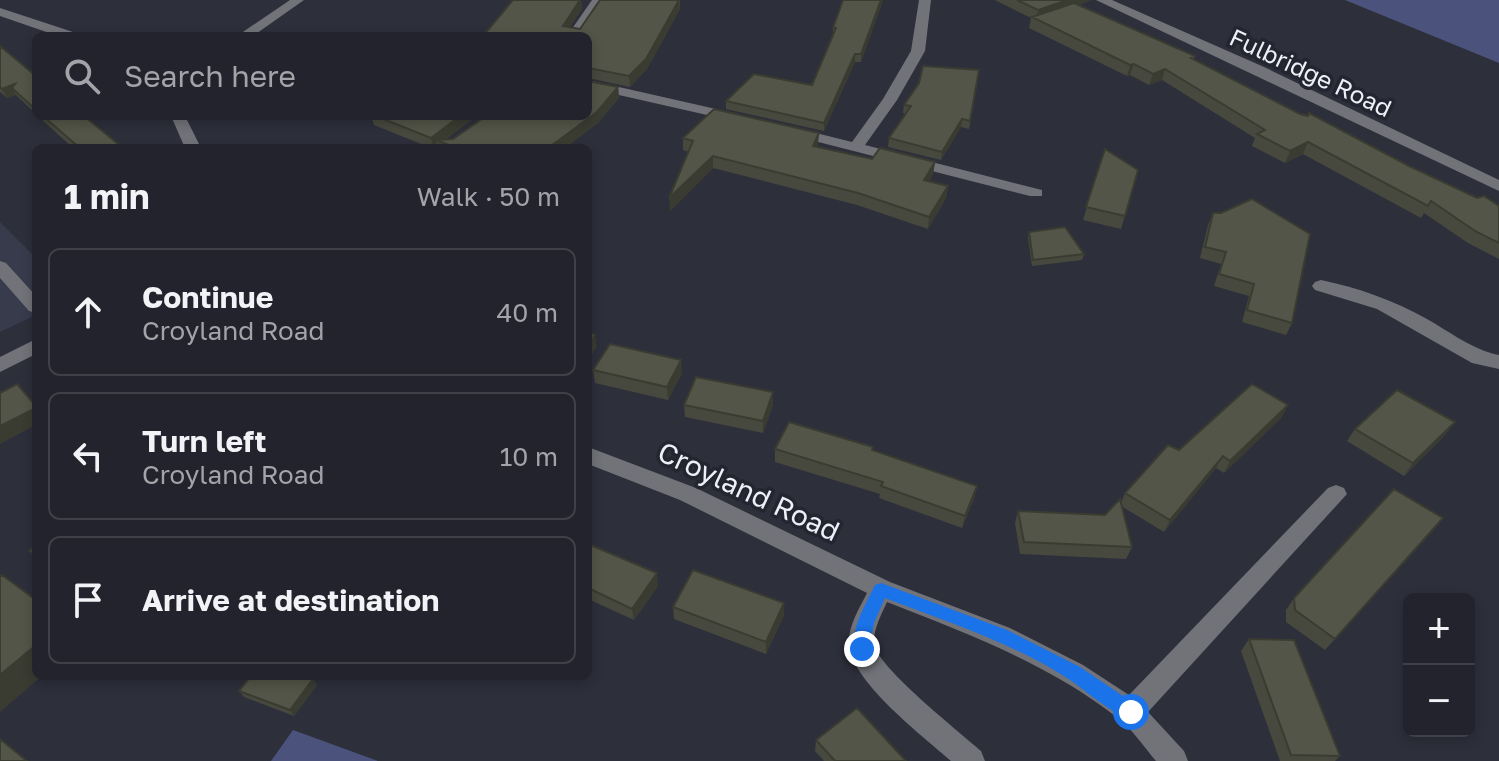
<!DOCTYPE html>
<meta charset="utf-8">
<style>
:root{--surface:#22232c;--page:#2e2f38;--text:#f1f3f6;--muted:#a2a4a9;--line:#3f4048}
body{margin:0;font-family:"Golos Text",sans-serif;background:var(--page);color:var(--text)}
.controls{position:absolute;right:24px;bottom:24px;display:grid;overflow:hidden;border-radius:12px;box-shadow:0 4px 12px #0003}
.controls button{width:72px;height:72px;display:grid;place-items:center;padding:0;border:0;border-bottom:2px solid var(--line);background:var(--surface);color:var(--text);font:40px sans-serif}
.stop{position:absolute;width:24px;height:24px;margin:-18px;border:6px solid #1a73e8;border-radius:50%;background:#fff}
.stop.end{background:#1a73e8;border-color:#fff;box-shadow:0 2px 8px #0008}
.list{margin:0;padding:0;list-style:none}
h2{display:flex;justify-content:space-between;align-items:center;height:104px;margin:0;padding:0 32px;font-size:34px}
h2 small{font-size:26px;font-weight:400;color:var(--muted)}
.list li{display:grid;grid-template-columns:52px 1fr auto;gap:24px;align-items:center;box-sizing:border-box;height:128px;margin:0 16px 16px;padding:0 16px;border:2px solid var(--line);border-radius:12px}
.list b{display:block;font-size:30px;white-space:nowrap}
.list p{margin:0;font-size:26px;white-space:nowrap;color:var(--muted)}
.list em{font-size:26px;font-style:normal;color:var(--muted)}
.icon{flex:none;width:44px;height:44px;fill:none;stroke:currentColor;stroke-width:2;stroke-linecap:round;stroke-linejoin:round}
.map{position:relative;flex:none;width:1499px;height:761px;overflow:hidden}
.search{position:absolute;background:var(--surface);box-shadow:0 4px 12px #0003;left:32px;top:32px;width:560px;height:88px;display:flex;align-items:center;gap:20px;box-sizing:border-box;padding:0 28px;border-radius:12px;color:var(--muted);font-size:30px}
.panel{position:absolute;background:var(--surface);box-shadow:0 4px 12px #0003;left:32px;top:144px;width:560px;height:536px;border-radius:12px}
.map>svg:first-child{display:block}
.built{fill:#373b4c}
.green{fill:#4b537c}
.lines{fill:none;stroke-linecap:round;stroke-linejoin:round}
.minor{fill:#727379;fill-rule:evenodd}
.wall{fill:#47493e}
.shaded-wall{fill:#3a3c32}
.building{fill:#535548;stroke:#3a3c32;stroke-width:2}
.route{fill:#1a73e8}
.labels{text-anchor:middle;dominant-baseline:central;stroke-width:7;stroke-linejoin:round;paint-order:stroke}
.far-street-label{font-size:24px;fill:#eef0f8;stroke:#232530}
.street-label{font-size:28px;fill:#eef0f8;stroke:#232530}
</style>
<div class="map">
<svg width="1499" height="761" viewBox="0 0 1499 761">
<rect width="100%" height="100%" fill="#2d2f3b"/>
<path class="built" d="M0,222l36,36v57l-36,17z"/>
<path class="green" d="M1345,0h154v63z
M293,730l85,31h-107z"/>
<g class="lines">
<path class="minor" d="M290,0h14l-51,36h-16z
M592,0h12l-23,36h-14z
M919,0h12l-6,51 -28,49 -32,45 177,45v6h-12l-243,-62 -2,-3 7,-4 60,15 31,-43 28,-48z
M1096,0h16l152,67 235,113v11z
M0,8l76,25 2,3h-20l-58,-20z
M588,80l150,34 7,4 -7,4 -150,-34z
M171,116h14l16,32h-16z
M0,261l6,2 30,33v17l-7,-2 -29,-33z
M1321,280c38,8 72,20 106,39 23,13 46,31 72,36v14l-27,-6 -95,-54 -62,-19 -3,-4 3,-4z
M36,339v15l-36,18v-15z
M588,447l108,41 194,94 120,46 73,37 46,30 199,-207 8,-3 8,3 3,6 -199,218 36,39 4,10h-32c-12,-14 -23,-31 -37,-42 -69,-55 -151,-85 -232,-117 -6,13 -14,28 -13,42 3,23 87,89 107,107l4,10h-34c-28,-25 -97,-77 -102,-115 -2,-18 10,-37 18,-53l-187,-93 -92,-36z"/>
</g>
<path class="wall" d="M513,0h68l1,9 -12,18 10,2 33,-29h67v9l-33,60 -17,18 -42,-9v-42z
M883,0l-22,62h-6l-31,69 -98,-22v-8l86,-16 21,-50v-7z
M995,0h97l-13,5 116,51 -1,3 106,55 177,84 22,8v53l-31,-16 -44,-30 -3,5 -118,-64 -18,9 -33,-17 3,-8 -93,-58 -13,5 -19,-10 -3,1 -98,-48 2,-10z
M0,46l36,30v38l-20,-19 -9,3 -7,-6z
M979,70l-10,59 -8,-2 -20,33 -53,-13 1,-9 17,-24 -3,-1 1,-8z
M618,87l1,11 -21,25 -33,25h-127l-1,-2 -2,2h-4l-57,-23 -3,-9h106l-31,23h7z
M38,116h46l39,32h-50z
M683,138l135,7 -1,2 55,12 63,3 -2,12 -4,7 19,5 -2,12 -18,31 -71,-24 -144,-37 -43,43 19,-59 -6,-2z
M1105,149l20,67 -4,13 -38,-9z
M1213,213l79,110 -6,12 -44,-13 7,-26 -35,-10 7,-22 -21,-6 8,-33z
M1029,232l55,22 -2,6 -50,6 -4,-28z
M593,370l89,3 -14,27 -73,-17z
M773,392v13l-10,28 -78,-16 -1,-12z
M1288,405l-7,13 -57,55 -8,-5 -52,64 -43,-26 11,41 -6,12 -106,-5 -5,-31 3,-12 87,4 16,-12 4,-10 54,-43z
M1455,422l-10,13 -41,41 -57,-35 8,-12z
M873,447v3l104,36 -3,13 -12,29 -83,-30 1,-4 -105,-32v-13z
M1433,531l-108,119 -39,-28v-12l8,-12z
M588,544l70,42 -24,34 -46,-21z
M673,607l111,8 -18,39 -92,-35z
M1249,639l91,117 -5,5h-55l-39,-110z
M313,679l4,6 -23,31 -50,-19 -5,-6z
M816,740l90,21h-82l-9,-10z"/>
<path class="shaded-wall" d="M580,0h1l1,9 -18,27 -1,-10z
M679,0l1,9 -33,60 -17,18 -1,-11z
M881,0h2l-22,62v-8z
M1068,0h24l-56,20 2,-10z
M855,54v8l-31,69v-8z
M1134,64l-4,11 -3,1 3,-11z
M1165,69l-3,11 -13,5 4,-11z
M15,84l-3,4 4,7 -9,3 -5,-9z
M618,87l1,11 -21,25 -33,25h-17z
M460,116h17l-35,26 -6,-2 1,6 -4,2 -2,-10z
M962,119l-1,8 -20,33 1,-8z
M819,133l-1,12 -6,13 1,-12z
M1308,142l-5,12 -18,9 5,-12z
M713,156v12l-43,43 -1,-13z
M935,162l-2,12 -11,18 2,-12z
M948,186l-2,12 -18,31 1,-12z
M595,335l2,12 -9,12v-15z
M681,360l1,13 -14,27 -1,-13z
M773,392v13l-10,28v-12z
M1288,405l-7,13 -57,55 6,-12z
M36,408v17l-36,19v-18z
M1455,422l-10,13 -41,41 9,-13z
M1223,456l-7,12 -52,64 6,-12z
M977,486l-3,13 -12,29 3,-12z
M1443,518l-10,13 -108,119 10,-11z
M657,573l1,13 -24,34 -2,-11z
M784,603v12l-18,39v-12z
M36,645v31h6l-42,36v-37z
M313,679l4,6 -23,31 -4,-6z"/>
<path class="building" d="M513,0h67l-17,26 17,3 20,-29h79l-33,59 -17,17 -41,-8v-32h-105z
M843,0h38l-20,54h-6l-31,69 -98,-22 28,-27 58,11 24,-57h-3z
M1017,0h51l-30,10z
M1074,3l121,53 -4,2 109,56 8,2 1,-3 100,53 68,32 7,-2 15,10v37l-24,-12 -44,-30 -3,5 -120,-64 -18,9 -33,-17 8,-4 -100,-61 -12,5 -19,-10 -4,1 -98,-48z
M0,46l36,30v34l-24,-22 3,-4 -13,5 -2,-2z
M923,66l56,4 -9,51 -8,-2 -20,33 -53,-14 22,-32 -7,-1 15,-22z
M588,81l30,6 -21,25 -49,36h-92l-20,-8 17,-1 33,-23h102z
M714,109l105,24 -6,13 59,13 8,-11 55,14 -11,18 24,6 -19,31 -71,-24 -145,-37 -44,42 24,-57 -10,-3z
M43,116h41l39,32h-41l-8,-5z
M376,116h84l-29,22z
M1105,149l33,21 -13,46 -39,-9z
M1252,199l58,35 -18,89 -45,-13 7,-26 -35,-10 7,-22 -21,-5 8,-34h8z
M1065,227l19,27 -51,6 -4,-28z
M588,332l7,3 -7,9z
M610,344l71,16 -14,27 -74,-17z
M696,377l77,15 -10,29 -79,-16z
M17,384l19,22v2l-36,18v-33z
M1252,384l36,21 -58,56 -7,-5 -53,64 -45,-27 43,-48 11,5z
M1397,390l58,32 -42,41 -58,-34z
M789,422l84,25 -1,3 105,36 -12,30 -84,-30 2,-4 -108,-33z
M1394,489l49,29 -108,121 -40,-29 -1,-12z
M1120,499l12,48 -108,-5 -6,-31 87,4z
M588,544l69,29 -25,36 -44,-21z
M36,545v10l-7,-4z
M693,570l91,33 -18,39 -93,-35z
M2,575l34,25v45l-36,30v-98z
M1249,639l45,1 46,116 -49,-1z
M251,676h55l7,3 -23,31 -51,-19z
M857,708l49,53h-71l-19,-21z
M0,739l27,22h-27z"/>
<path class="route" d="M881,583l126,47 73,37 58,39 2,6 -2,6c-15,6 -54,-29 -68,-38 -56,-37 -123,-58 -185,-82l-11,25 -6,31h-12c-8,-22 10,-50 19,-69z"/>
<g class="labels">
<g class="far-street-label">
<text transform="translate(1311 72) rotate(25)">Fulbridge Road</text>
</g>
<g class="street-label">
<text transform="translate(749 491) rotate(25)">Croyland Road</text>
</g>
</g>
</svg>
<div class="controls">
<button>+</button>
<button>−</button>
</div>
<div class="stop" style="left:1131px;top:712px"></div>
<div class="stop end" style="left:862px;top:649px"></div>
<div class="search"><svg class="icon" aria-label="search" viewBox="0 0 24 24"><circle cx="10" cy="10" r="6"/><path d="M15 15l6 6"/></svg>Search here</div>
<section class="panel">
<h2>1 min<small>Walk · 50 m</small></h2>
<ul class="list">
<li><svg class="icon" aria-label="ahead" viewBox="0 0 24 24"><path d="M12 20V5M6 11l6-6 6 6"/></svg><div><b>Continue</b><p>Croyland Road</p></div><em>40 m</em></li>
<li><svg class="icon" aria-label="left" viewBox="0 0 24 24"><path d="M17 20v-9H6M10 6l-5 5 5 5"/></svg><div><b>Turn left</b><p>Croyland Road</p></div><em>10 m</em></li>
<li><svg class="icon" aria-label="arrive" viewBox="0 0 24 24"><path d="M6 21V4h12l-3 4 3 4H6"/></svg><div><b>Arrive at destination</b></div></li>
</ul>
</section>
</div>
